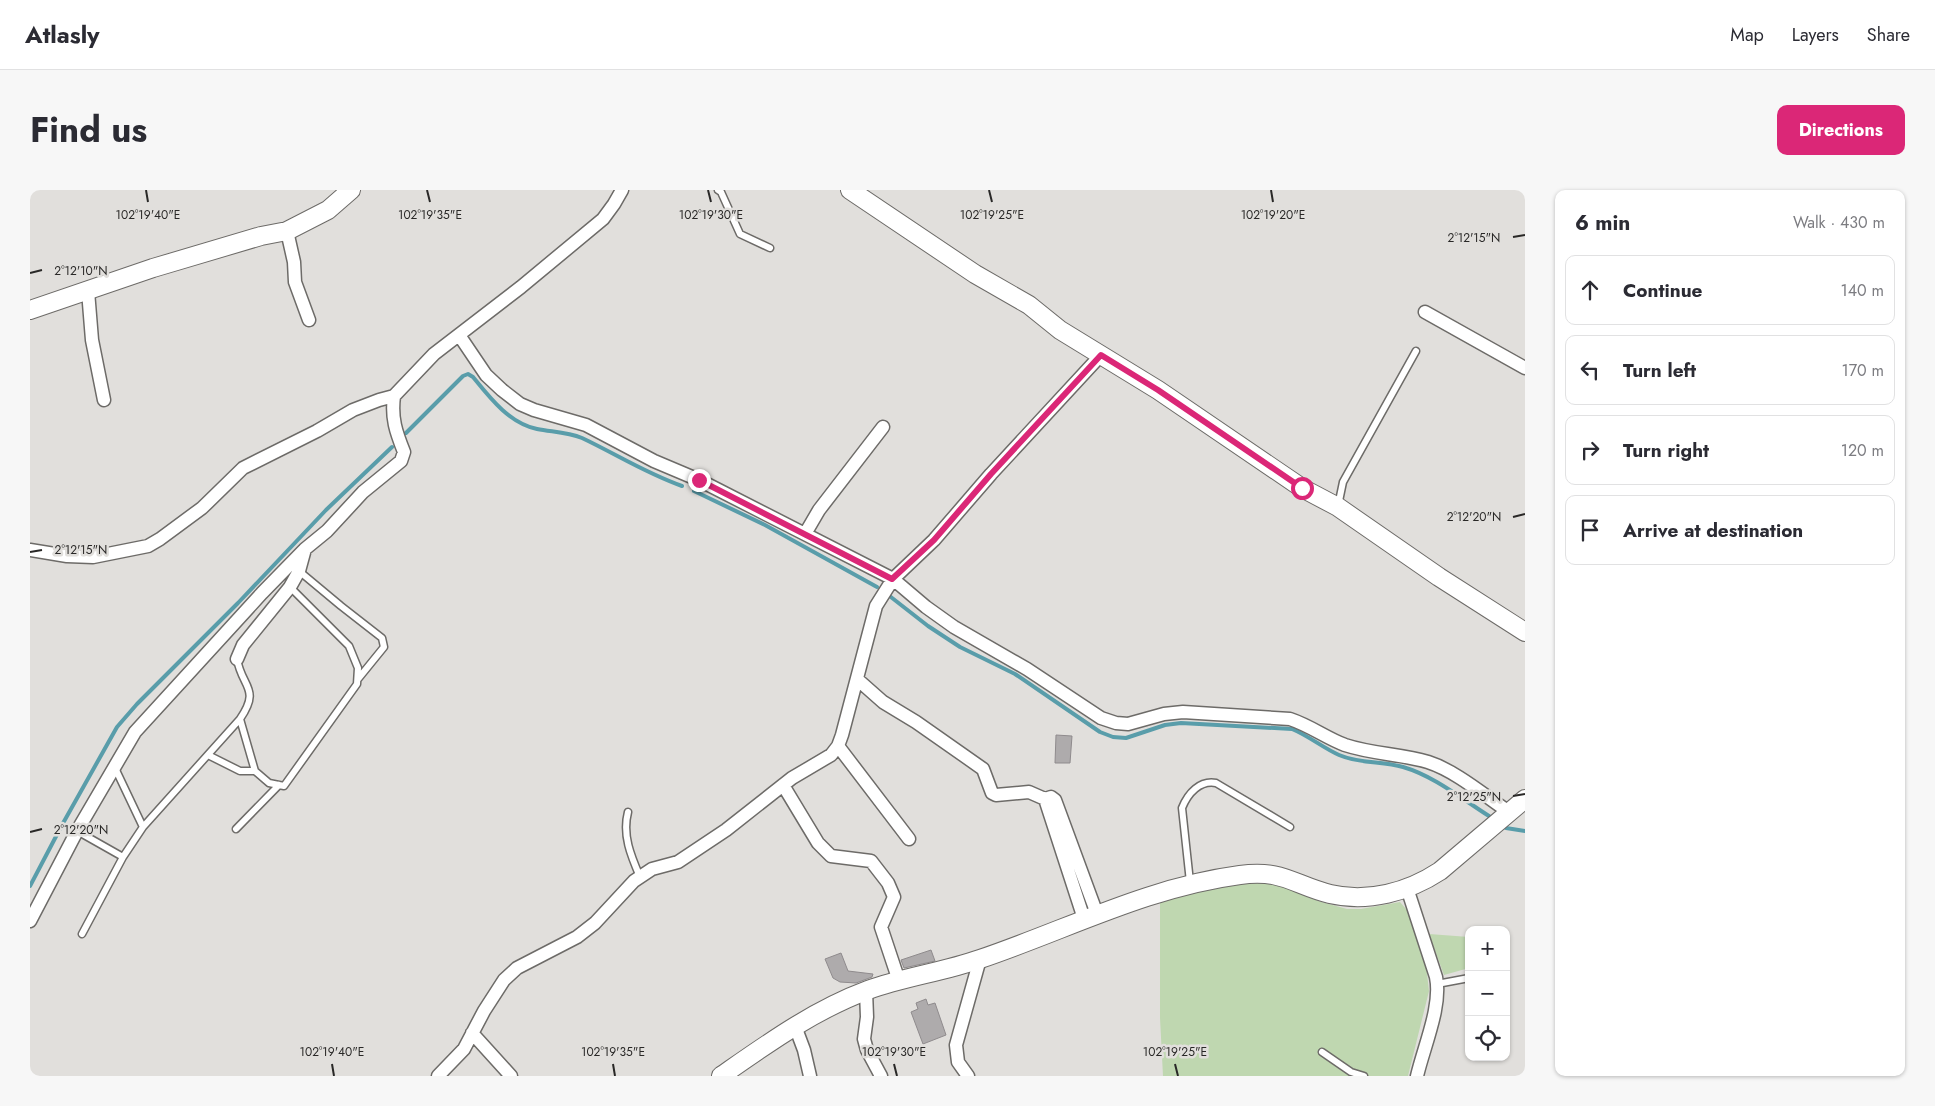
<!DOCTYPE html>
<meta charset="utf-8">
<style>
:root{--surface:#fff;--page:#f7f7f7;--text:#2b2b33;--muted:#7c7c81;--line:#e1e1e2;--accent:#db2777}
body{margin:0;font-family:Jost,sans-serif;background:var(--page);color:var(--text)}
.controls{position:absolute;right:15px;bottom:15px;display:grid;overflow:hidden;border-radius:10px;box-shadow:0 1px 4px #0004}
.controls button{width:45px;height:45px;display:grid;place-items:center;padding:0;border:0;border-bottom:1px solid var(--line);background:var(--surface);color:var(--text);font:25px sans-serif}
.stop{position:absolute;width:15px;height:15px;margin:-11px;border:4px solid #db2777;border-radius:50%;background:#fff}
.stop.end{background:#db2777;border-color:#fff;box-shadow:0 1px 5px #0008}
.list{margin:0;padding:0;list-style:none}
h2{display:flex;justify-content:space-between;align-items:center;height:65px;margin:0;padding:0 20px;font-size:21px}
h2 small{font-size:16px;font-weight:400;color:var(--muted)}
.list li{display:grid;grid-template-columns:32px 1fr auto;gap:15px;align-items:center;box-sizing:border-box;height:70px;margin:0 10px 10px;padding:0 10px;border:1px solid var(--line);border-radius:10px}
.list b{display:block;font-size:19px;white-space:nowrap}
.list em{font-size:16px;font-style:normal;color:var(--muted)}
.icon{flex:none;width:28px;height:28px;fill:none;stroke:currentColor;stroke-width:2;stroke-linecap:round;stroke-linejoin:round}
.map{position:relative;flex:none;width:1495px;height:886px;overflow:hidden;border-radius:10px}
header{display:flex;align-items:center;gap:30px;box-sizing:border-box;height:70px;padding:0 25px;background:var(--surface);border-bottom:1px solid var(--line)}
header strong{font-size:24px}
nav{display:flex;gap:28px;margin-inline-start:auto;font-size:18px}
.intro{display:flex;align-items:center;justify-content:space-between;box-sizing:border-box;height:120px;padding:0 30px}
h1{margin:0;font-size:35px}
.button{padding:12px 22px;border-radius:10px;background:var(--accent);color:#fff;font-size:18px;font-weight:700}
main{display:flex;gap:30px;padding:0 30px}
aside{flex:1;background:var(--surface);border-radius:10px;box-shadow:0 1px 4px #0004}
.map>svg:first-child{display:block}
.green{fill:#bfd7b0}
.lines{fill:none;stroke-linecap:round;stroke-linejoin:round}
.stream{stroke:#599daa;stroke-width:4}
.building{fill:#aeabac;stroke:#8f8b8d}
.lane-casing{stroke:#6d6b68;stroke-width:9}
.street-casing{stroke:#6d6b68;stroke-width:15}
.secondary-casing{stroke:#6d6b68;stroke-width:20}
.lane{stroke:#fff;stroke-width:6}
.street{stroke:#fff;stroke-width:12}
.secondary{stroke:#fff;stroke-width:18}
.route{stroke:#db2777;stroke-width:6}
.ticks{fill:none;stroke:#292827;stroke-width:2}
.ticks-label{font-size:12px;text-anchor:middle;fill:#292827;stroke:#e1dfdc;stroke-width:5;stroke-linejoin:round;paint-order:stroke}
</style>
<header>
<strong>Atlasly</strong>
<nav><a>Map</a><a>Layers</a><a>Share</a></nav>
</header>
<div class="intro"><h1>Find us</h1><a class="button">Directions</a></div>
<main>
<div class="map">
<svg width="1495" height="886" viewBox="0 0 1495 886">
<rect width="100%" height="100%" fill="#e1dfdc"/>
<path class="green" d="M1229,690l43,12 16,9 29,8h14l39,-7 12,14 14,49 3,26 -21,85h-245l-3,-58v-120z
M1399,744l40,3v31l-25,7z"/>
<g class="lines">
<path class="stream" d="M376,243l57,-57 5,-2 5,3c17,21 36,46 64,52 15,3 30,3 45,9 34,16 63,35 100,48
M664,301l71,34 112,62
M857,404l41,32 32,21 55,27 85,58 13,5 13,1 39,-13 16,-2 111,6c17,7 31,19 47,26 21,9 43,6 64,12 31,9 59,32 86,49
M1476,638l19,3
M0,696l32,-61 55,-98 20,-23 101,-101 88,-93 66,-63"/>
</g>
<path class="building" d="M1026,545l16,1 -2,27h-15z
M901,760l4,11 -31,7 -3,-8z
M811,763l7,18 25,3 -1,3 -16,6 -16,-1 -7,-4 -8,-19z
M896,809l2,6 7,-2 11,32 -23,9 -12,-32 7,-3 -2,-6z"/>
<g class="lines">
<g class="lane-casing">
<path id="lane" d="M688,0l3,2 19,42 30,14
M1308,316l5,-24 73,-131
M269,381l42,35 41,32 2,9 -26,32
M207,469c5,29 24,29 3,60l15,52 14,12 15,3 73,-102 1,-16 -9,-22 -59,-59
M178,565l32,16h15
M85,578l28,59
M598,622c-6,23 3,44 12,65
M206,639l43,-44
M47,641l46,26
M1160,692l-8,-74c6,-15 18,-28 34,-25l74,44
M52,744l41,-77 20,-30 97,-108
M1407,794l32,-6
M1292,862l29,20 13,4"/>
</g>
<g class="street-casing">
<path id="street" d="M257,41l7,31 1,20 14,38
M58,101l4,49 12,60
M1395,122l100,56
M429,145l27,40 16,15 18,14 14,6 52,15 68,36 45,19 194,99 33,28 28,20 73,42 74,49 15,5 12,1 36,-10 19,-2 107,7c21,7 36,19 55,26 27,9 56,9 83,17 28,9 57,34 81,50
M775,344l14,-24 64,-83
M0,360l37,6 26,1 55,-11 12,-7 42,-31 41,-40 74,-37 36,-21 26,-10 15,-4 40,-42 87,-67 82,-68 11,-15 8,-14
M207,469l6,-14 47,-58 9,-16 6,-22 22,-18 36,-39 38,-31 3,-9c-8,-20 -13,-34 -10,-56
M827,489l26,23 33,20 67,47 9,24 4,2 33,-3 16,7 39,120
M808,556l71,93
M753,595l35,58 13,13 40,5 17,22 6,14 -13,30 18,54
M1015,609l6,-2 4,3 42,114
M1377,698l29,89c6,29 -12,69 -19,99
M0,731l47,-90 58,-99 127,-139 43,-44
M836,801l1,26 -3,22 3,11 14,26
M765,836l9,24 6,26
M442,843l39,43
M408,886l26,-27 20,-38 20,-31 13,-12 60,-31 18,-14 39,-42 18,-12 26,-7 48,-32 66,-52 39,-23 7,-9 4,-11 34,-129 17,-27 41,-39 57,-66 110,-119
M938,886l-10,-14 -2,-17 24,-86"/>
</g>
<g class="secondary-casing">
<path id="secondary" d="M820,0l125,84 54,31 31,25 98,60 144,98 36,19 101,70 86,55
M0,120l123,-42 108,-32 26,-5 41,-21 23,-20
M691,886c46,-32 93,-66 147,-86 36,-13 75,-18 112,-31 86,-29 168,-72 260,-84 42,-6 54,10 90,19 38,9 78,-2 110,-23l85,-72"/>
</g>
<use href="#lane" class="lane"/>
<use href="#street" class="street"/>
<use href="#secondary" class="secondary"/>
</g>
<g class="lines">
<path class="route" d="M669,290l193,99 42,-39 57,-66 110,-119 57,35 144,98"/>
</g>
<path class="ticks" d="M116,0l2,12M397,0l3,12M678,0l3,12M959,0l3,12M1241,0l2,12M1483,47l12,-2M0,83l12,-3M1483,327l12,-3M0,362l12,-2M1483,606l12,-2M0,642l12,-3M302,874l2,12M583,874l2,12M864,874l3,12M1145,874l3,12"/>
<g class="ticks-label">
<text x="118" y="29">102°19'40"E</text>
<text x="400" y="29">102°19'35"E</text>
<text x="681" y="29">102°19'30"E</text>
<text x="962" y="29">102°19'25"E</text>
<text x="1243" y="29">102°19'20"E</text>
<text x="1444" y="52">2°12'15"N</text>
<text x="51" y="85">2°12'10"N</text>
<text x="1444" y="331">2°12'20"N</text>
<text x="51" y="364">2°12'15"N</text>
<text x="1444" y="611">2°12'25"N</text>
<text x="51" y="644">2°12'20"N</text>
<text x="302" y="866">102°19'40"E</text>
<text x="583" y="866">102°19'35"E</text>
<text x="864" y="866">102°19'30"E</text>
<text x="1145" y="866">102°19'25"E</text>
</g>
</svg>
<div class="controls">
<button>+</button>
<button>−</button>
<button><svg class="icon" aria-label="locate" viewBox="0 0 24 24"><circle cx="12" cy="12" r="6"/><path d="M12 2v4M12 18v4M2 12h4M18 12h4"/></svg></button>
</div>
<div class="stop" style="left:1272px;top:298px"></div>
<div class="stop end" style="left:669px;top:290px"></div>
</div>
<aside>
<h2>6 min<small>Walk · 430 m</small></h2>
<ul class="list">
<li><svg class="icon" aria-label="ahead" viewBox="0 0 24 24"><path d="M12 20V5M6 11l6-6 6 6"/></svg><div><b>Continue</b></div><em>140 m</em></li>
<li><svg class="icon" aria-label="left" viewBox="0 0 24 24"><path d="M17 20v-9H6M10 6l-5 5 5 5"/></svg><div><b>Turn left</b></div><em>170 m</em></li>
<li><svg class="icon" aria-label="right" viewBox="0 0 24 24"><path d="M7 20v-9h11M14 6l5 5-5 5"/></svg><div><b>Turn right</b></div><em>120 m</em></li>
<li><svg class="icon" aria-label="arrive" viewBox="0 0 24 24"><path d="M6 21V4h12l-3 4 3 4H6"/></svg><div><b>Arrive at destination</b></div></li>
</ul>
</aside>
</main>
